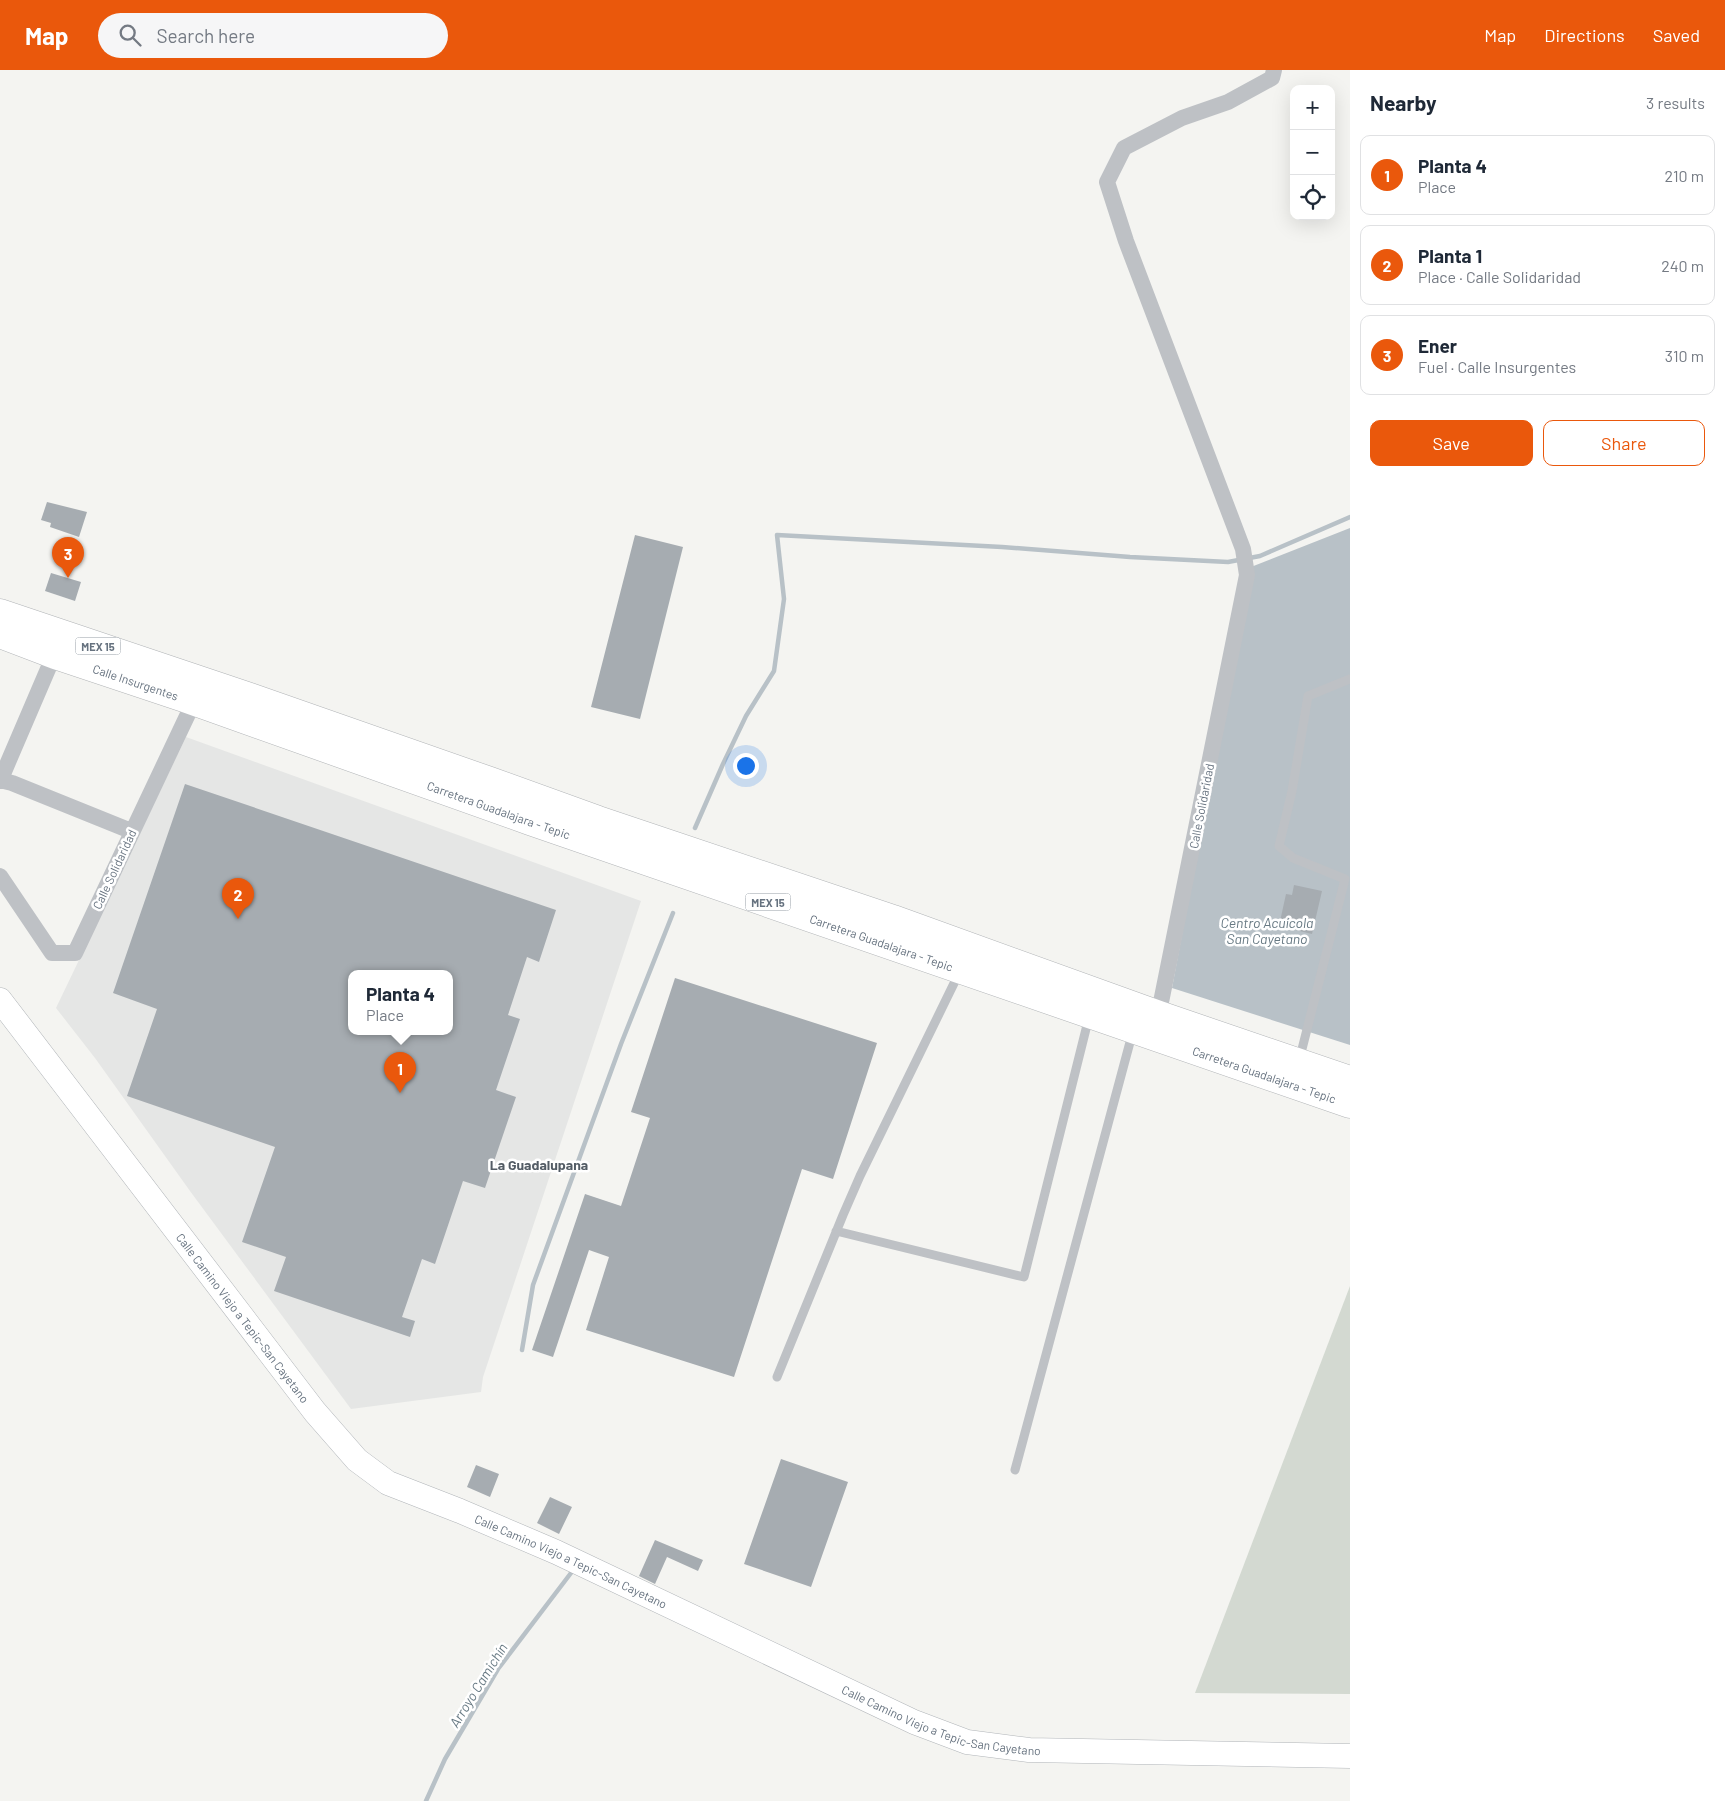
<!DOCTYPE html>
<meta charset="utf-8">
<style>
:root{--surface:#fff;--page:#f6f6f7;--text:#1f2937;--muted:#747a83;--line:#e0e1e3;--accent:#ea580c}
body{margin:0;font-family:Barlow,sans-serif;background:var(--page);color:var(--text)}
.controls{position:absolute;right:15px;top:15px;display:grid;overflow:hidden;border-radius:10px;box-shadow:0 5px 20px #0002}
.controls button{width:45px;height:45px;display:grid;place-items:center;padding:0;border:0;border-bottom:1px solid var(--line);background:var(--surface);color:var(--text);font:25px sans-serif}
.you{position:absolute;left:745px;top:695px;width:18px;height:18px;margin:-12px;border:4px solid #fff;border-radius:50%;background:#1a73e8;box-shadow:0 0 0 8px #1a73e833}
.badge{display:grid;place-items:center;width:32px;height:32px;border-radius:50%;background:var(--accent);color:#fff;font-size:16px;font-weight:700}
.pin{position:absolute;translate:-50% -41px;filter:drop-shadow(0 1px 2px #0008)}
.pin::after{content:'';position:absolute;top:26px;width:18px;height:15px;background:inherit;clip-path:polygon(0 0,100% 0,50% 100%)}
.popup{position:absolute;left:348px;top:900px;width:105px;height:65px;box-sizing:border-box;display:grid;place-content:center;border-radius:10px;background:var(--surface);filter:drop-shadow(0 1px 4px #0005);font-size:16px;white-space:nowrap;color:var(--muted)}
.popup b{font-size:19px;color:var(--text)}
.popup::after{content:'';position:absolute;left:50%;top:100%;margin-left:-10px;border:10px solid transparent;border-top-color:var(--surface)}
.list{margin:0;padding:0;list-style:none}
h2{display:flex;justify-content:space-between;align-items:center;height:65px;margin:0;padding:0 20px;font-size:21px}
h2 small{font-size:16px;font-weight:400;color:var(--muted)}
.list li{display:grid;grid-template-columns:32px 1fr auto;gap:15px;align-items:center;box-sizing:border-box;height:80px;margin:0 10px 10px;padding:0 10px;border:1px solid var(--line);border-radius:10px}
.list b{display:block;font-size:19px;white-space:nowrap}
.list p{margin:0;font-size:16px;white-space:nowrap;color:var(--muted)}
.list em{font-size:16px;font-style:normal;color:var(--muted)}
.actions{display:flex;gap:10px;padding:15px 20px}
.actions a{flex:1;padding:11px 0;border:1px solid var(--accent);border-radius:10px;text-align:center;font-size:18px;color:var(--accent)}
.actions .main{background:var(--accent);color:#fff}
.icon{flex:none;width:28px;height:28px;fill:none;stroke:currentColor;stroke-width:2;stroke-linecap:round;stroke-linejoin:round}
.map{position:relative;flex:none;width:1350px;height:1731px;overflow:hidden}
header{display:flex;align-items:center;gap:30px;box-sizing:border-box;height:70px;padding:0 25px;background:var(--accent);color:#fff}
header strong{font-size:24px}
nav{display:flex;gap:28px;margin-inline-start:auto;font-size:18px}
.search{width:350px;height:45px;background:var(--page);display:flex;align-items:center;gap:12px;box-sizing:border-box;padding:0 18px;border-radius:28px;color:var(--muted);font-size:19px}
main{display:flex}
aside{flex:1;background:var(--surface)}
.map>svg:first-child{display:block}
.built{fill:#e5e6e5;fill-rule:evenodd}
.green{fill:#d3d9d1}
.water{fill:#b8c1c7}
.lines{fill:none;stroke-linecap:round;stroke-linejoin:round}
.stream{stroke:#b8c1c7;stroke-width:4.5}
.building{fill:#a6acb1;fill-rule:evenodd}
.secondary-casing{stroke:#b1b5b9;stroke-width:25}
.highway-casing{stroke:#b1b4b7;stroke-width:29}
.lane{stroke:#bec1c5;stroke-width:9}
.street{stroke:#bec1c5;stroke-width:16}
.secondary{stroke:#fff;stroke-width:24}
.highway{stroke:#fff;stroke-width:28}
.labels{text-anchor:middle;dominant-baseline:central;stroke-width:5;stroke-linejoin:round;paint-order:stroke}
.shield{fill:#fff;stroke:#949ca5;stroke-width:1}
.shield-label{font-size:11px;font-weight:bold;fill:#66727f}
.street-label{font-size:12px;fill:#66727f;stroke:#fff}
.water-label{font-size:14px;font-style:italic;fill:#677983;stroke:#fff}
.neighbourhood-label{font-size:14px;font-weight:bold;fill:#535c65;stroke:#fff}
</style>
<header>
<strong>Map</strong>
<div class="search"><svg class="icon" aria-label="search" viewBox="0 0 24 24"><circle cx="10" cy="10" r="6"/><path d="M15 15l6 6"/></svg>Search here</div>
<nav><a>Map</a><a>Directions</a><a>Saved</a></nav>
</header>
<main>
<div class="map">
<svg width="1350" height="1731" viewBox="0 0 1350 1731">
<rect width="100%" height="100%" fill="#f4f4f1"/>
<path class="built" d="M186,667l455,164 -158,476 -2,15 -130,17 -161,-218 -95,-133 -39,-50zM351,904h98v58h-98z"/>
<path class="green" d="M1350,1216v408l-155,-1z"/>
<path class="water" d="M1350,458v517l-178,-57 79,-421z"/>
<g class="lines">
<path class="stream" d="M695,758l28,-64 23,-48 28,-45 10,-72 -7,-64 225,12 128,10 98,5 32,-6 90,-39
M522,1280l11,-65 88,-241 52,-131
M426,1731l19,-42 53,-90 76,-100"/>
</g>
<path class="building" d="M47,432l40,10 -8,25 -29,-10 1,-4 -10,-3z
M635,465l48,12 -43,172 -49,-12z
M51,503l30,9 -6,19 -30,-10z
M185,714l371,126 -17,52 -12,-5 -19,58 12,4 -24,71 20,7 -31,91 -22,-7 -28,83 -13,-5 -20,58 13,4 -5,16 -136,-46 12,-34 -44,-15 33,-95 -148,-51 30,-87 -44,-16zM351,904h98v58h-98z
M1294,815l28,6 -10,43 -33,-8 7,-32 6,1z
M675,908l202,65 -44,136 -31,-10 -68,208 -148,-47 23,-73 -20,-7 -36,107 -21,-7 53,-156 36,12 29,-88 -19,-6z
M781,1389l67,23 -37,105 -67,-23z
M476,1395l23,9 -9,23 -23,-10z
M550,1427l22,10 -13,27 -22,-11z
M655,1470l48,20 -5,11 -31,-14 -12,27 -16,-8z"/>
<g class="lines">
<g class="secondary-casing">
<g id="secondary">
<path id="s1" d="M0,930l315,412 42,48 31,23 72,28 96,41 358,170 53,20 62,8 321,6"/>
</g>
</g>
<g class="highway-casing">
<g id="highway">
<path d="M0,543l250,84 240,84 108,39 295,99 266,96 191,65"/>
<path id="s2" d="M0,564l55,21 132,44 343,122 820,283"/>
</g>
</g>
<path class="lane" d="M1299,991l46,-182 -52,-21 -14,-12 13,-55 16,-95 42,-17
M836,1161l188,46 65,-260
M777,1307l66,-162 17,-39 100,-205
M1015,1400l118,-439"/>
<path class="street" d="M0,710l12,3 119,48
M0,711l57,-133
M0,806l52,77h23l122,-258
M1157,952l90,-447 -4,-26 -117,-308 -19,-59 17,-34 58,-30 46,-16 44,-24 2,-8"/>
<use href="#secondary" class="secondary"/>
<use href="#highway" class="highway"/>
</g>
<g class="labels">
<g class="shield">
<rect x="75.5" y="567.5" width="45" height="17" rx="4"/>
<rect x="745.5" y="823.5" width="45" height="17" rx="4"/>
</g>
<g class="shield-label">
<text x="98" y="576">MEX 15</text>
<text x="768" y="832">MEX 15</text>
</g>
<g class="street-label">
<text stroke="none"><textPath href="#s2" startOffset="144">Calle Insurgentes</textPath></text>
<text transform="translate(1201 736) rotate(-79)">Calle Solidaridad</text>
<text stroke="none"><textPath href="#s2" startOffset="529">Carretera Guadalajara - Tepic</textPath></text>
<text transform="translate(114 799) rotate(-65)">Calle Solidaridad</text>
<text stroke="none"><textPath href="#s2" startOffset="934">Carretera Guadalajara - Tepic</textPath></text>
<text stroke="none"><textPath href="#s2" startOffset="1339">Carretera Guadalajara - Tepic</textPath></text>
<text stroke="none"><textPath href="#s1" startOffset="400">Calle Camino Viejo a Tepic-San Cayetano</textPath></text>
<text stroke="none"><textPath href="#s1" startOffset="820">Calle Camino Viejo a Tepic-San Cayetano</textPath></text>
<text stroke="none"><textPath href="#s1" startOffset="1225">Calle Camino Viejo a Tepic-San Cayetano</textPath></text>
</g>
<g class="water-label">
<text x="1267" y="852">Centro Acuícola<tspan x="1267" dy="16">San Cayetano</tspan></text>
<text transform="translate(478 1615) rotate(-58)">Arroyo Camichín</text>
</g>
<g class="neighbourhood-label">
<text x="539" y="1094">La Guadalupana</text>
</g>
</g>
</svg>
<div class="controls">
<button>+</button>
<button>−</button>
<button><svg class="icon" aria-label="locate" viewBox="0 0 24 24"><circle cx="12" cy="12" r="6"/><path d="M12 2v4M12 18v4M2 12h4M18 12h4"/></svg></button>
</div>
<div class="you"></div>
<div class="pin badge" style="left:400px;top:1023px">1</div>
<div class="popup"><b>Planta 4</b>Place</div>
<div class="pin badge" style="left:238px;top:849px">2</div>
<div class="pin badge" style="left:68px;top:508px">3</div>
</div>
<aside>
<h2>Nearby<small>3 results</small></h2>
<ul class="list">
<li><span class="badge">1</span><div><b>Planta 4</b><p>Place</p></div><em>210 m</em></li>
<li><span class="badge">2</span><div><b>Planta 1</b><p>Place · Calle Solidaridad</p></div><em>240 m</em></li>
<li><span class="badge">3</span><div><b>Ener</b><p>Fuel · Calle Insurgentes</p></div><em>310 m</em></li>
</ul>
<div class="actions"><a class="main">Save</a><a>Share</a></div>
</aside>
</main>
